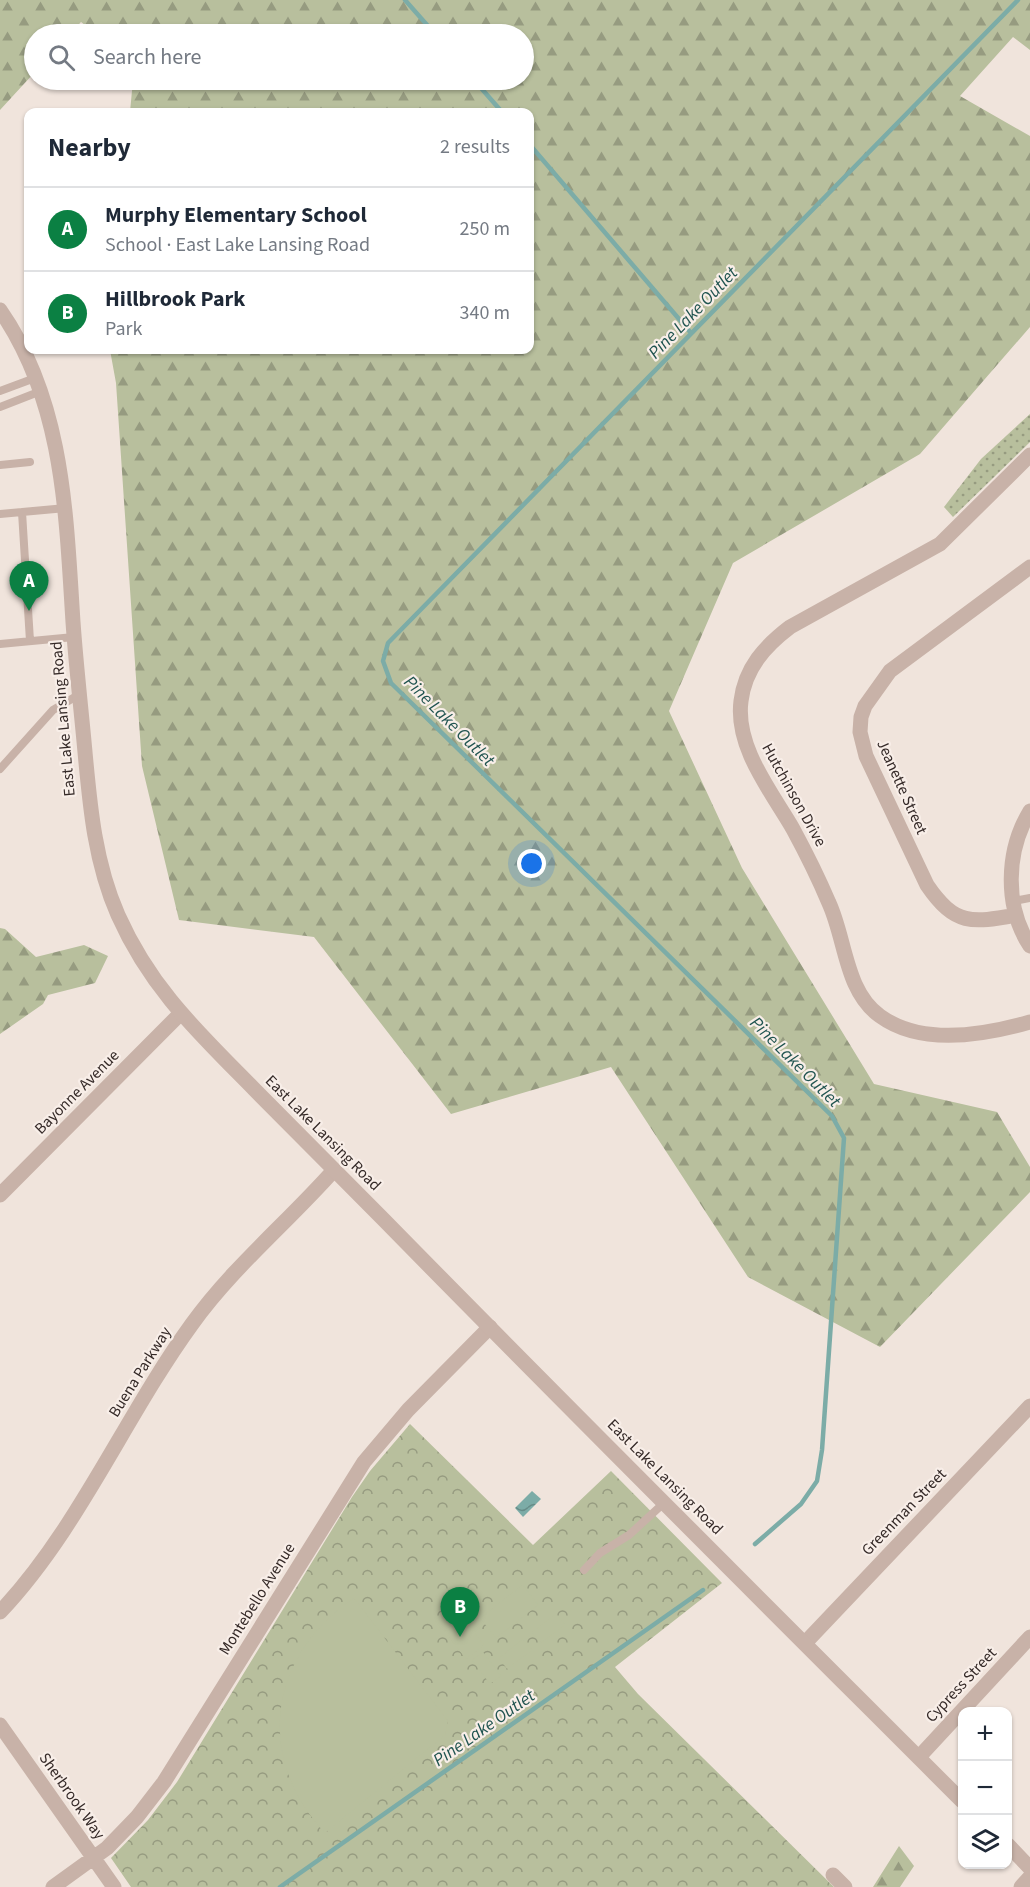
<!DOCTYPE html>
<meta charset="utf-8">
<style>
:root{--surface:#fff;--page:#f6f6f7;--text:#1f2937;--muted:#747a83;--line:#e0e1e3;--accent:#0b8043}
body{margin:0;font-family:"Source Sans 3",sans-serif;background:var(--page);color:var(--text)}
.controls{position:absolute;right:18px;bottom:18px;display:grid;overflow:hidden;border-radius:12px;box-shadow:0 2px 4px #0004}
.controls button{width:54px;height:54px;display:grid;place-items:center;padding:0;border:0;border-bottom:2px solid var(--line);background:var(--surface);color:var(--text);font:30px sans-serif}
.you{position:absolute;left:532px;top:864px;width:21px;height:21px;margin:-15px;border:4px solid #fff;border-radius:50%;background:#1a73e8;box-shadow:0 0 0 9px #1a73e833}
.badge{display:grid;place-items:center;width:39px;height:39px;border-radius:50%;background:var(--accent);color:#fff;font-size:20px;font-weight:700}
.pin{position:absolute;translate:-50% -50px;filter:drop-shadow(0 2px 3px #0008)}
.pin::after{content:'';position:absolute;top:32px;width:21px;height:18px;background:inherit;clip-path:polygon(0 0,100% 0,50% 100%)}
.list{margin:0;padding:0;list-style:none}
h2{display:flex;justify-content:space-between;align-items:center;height:78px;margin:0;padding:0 24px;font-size:26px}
h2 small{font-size:20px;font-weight:400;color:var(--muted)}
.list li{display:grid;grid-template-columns:39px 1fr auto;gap:18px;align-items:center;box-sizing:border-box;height:84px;padding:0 24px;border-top:2px solid var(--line)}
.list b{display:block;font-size:22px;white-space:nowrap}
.list p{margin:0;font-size:20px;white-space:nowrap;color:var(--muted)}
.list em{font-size:20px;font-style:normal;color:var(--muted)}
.icon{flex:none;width:33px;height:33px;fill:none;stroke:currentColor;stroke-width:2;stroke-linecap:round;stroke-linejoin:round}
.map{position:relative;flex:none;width:1030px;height:1887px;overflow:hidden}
.search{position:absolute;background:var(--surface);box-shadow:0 2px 4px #0004;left:24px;top:24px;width:510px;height:66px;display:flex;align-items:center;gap:15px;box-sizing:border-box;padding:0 21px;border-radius:33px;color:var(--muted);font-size:22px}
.panel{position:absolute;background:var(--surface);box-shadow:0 2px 4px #0004;left:24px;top:108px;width:510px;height:246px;border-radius:12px}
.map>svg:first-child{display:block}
.forest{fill:url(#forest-firs)}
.park{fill:url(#park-crowns)}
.garden{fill:url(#garden-dots)}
.pitch{fill:#b8bf9d}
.water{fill:url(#water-waves)}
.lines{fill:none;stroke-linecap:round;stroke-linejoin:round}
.stream{stroke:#7caca7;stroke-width:4.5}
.service{stroke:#c8b2a8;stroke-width:8}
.minor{stroke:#c8b2a8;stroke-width:15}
.tertiary{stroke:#c8b2a8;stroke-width:15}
.labels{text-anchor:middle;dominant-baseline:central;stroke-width:4.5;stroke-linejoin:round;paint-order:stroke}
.street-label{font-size:16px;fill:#352a28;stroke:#f8eee8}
.water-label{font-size:18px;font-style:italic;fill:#205450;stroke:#f8eee8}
</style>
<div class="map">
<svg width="1030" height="1887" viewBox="0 0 1030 1887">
<defs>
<pattern id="forest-firs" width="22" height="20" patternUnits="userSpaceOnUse" patternTransform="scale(1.5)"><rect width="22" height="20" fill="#b8bf9d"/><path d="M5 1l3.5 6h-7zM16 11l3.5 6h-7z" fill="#969b80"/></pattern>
<pattern id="park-crowns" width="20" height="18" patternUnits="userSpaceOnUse" patternTransform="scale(1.5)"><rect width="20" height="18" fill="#b8bf9d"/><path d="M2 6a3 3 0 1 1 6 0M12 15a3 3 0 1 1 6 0" fill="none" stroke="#969b80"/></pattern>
<pattern id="garden-dots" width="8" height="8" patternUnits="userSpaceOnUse" patternTransform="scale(1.5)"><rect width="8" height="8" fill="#b8bf9d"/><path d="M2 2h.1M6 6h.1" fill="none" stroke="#969b80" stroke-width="1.8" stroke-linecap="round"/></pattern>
<pattern id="water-waves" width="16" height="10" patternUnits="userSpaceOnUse" patternTransform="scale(1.5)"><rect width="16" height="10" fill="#7caca7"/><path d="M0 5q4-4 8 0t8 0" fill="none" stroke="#668c88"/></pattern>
</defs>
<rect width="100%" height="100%" fill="#f0e4dc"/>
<path class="forest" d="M0,0h1030v50l-17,-13 -53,59 70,40v191l-110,127 -187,109 -64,148 73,157 132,216 123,28 33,55v25l-150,155 -132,-70 -137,-210 -160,47 -137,-177 -135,-17 -37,-154 -26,-383 -6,-33h420v-238h-400l3,-32h391v-46h-427l-16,-12 -11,12h-36v39l-34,37z
M0,928l5,1 31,28 48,-12 24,11 -13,27 -47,12 -5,9 -43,30z
M899,1846l15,20 -14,21h-27z"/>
<path class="park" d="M410,1424l123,121 78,-74 111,112 -107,84 23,27 196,193h-703l-20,-29 37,-38 29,-38 175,-285 18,-26z"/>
<path class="garden" d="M1030,414v28l-77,75 -9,-10 37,-48z"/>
<path class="pitch" d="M523,1585l15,20 -42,33 -16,-20z
M354,1598l94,123 -3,14 -120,98c-71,-76 -56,-178 29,-235z
M556,1614l9,11 -24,18 -9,-11z
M462,1617l22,28 -18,14 -22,-28z
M523,1639l9,11 -25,19 -8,-11z
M483,1652l18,24 -11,8 -18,-24z"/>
<path class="water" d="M532,1491l9,8 -18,18 -8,-9z"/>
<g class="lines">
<path class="stream" d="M405,0l30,34
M474,80l28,32
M530,145l161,188
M755,1544l46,-40 16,-23 5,-31 22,-312 -12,-22 -441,-433 -8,-22 5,-18 630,-643
M280,1887l423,-297"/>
<path class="service" d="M0,391l35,-13
M0,407l41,-16
M0,465l30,-3
M22,512l8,129
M0,514l66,-6
M0,644l74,-7
M0,769l53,-59 27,-16
M1014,901l16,-3
M584,1570l16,-17 29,-18 36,-33"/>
<path class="minor" d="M1030,455l-90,89 -150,83c-25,19 -45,41 -49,74 -6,46 30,90 52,128 13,24 25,48 36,74 17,37 16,88 51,113 41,30 105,19 150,6
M1030,811c-24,40 -26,95 0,135
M1016,915c-44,8 -61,11 -89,-30l-61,-129 -6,-24 1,-15 4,-11 25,-35 140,-104
M0,1195l180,-181
M0,1612c78,-82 125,-196 192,-288 41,-57 96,-102 142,-154
M805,1643l225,-237
M0,1725l114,162
M919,1757l111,-120
M833,1875l12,12
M53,1887l54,-39 30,-31 27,-35 200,-320 44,-52 82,-83
M1021,1887l9,-10"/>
<path class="tertiary" d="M0,310c64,92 66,204 73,312 3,43 8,86 12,130 5,55 10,111 33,163 33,74 80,117 136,174 44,44 87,88 131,132 191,195 384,387 577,580
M1008,1845l22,23"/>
</g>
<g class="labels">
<g class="street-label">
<text transform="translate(63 719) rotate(-95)">East Lake Lansing Road</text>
<text transform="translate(902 787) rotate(66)">Jeanette Street</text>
<text transform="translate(794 795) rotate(61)">Hutchinson Drive</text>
<text transform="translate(77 1092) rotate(-45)">Bayonne Avenue</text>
<text transform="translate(323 1133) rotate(45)">East Lake Lansing Road</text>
<text transform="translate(140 1372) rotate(-58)">Buena Parkway</text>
<text transform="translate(665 1477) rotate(45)">East Lake Lansing Road</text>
<text transform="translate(904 1512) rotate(-46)">Greenman Street</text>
<text transform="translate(257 1599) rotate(-58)">Montebello Avenue</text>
<text transform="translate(961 1685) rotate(-47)">Cypress Street</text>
<text transform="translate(72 1796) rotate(55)">Sherbrook Way</text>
</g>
<g class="water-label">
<text transform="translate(693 313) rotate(-46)">Pine Lake Outlet</text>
<text transform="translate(449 721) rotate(45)">Pine Lake Outlet</text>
<text transform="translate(795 1062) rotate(45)">Pine Lake Outlet</text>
<text transform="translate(484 1728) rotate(-35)">Pine Lake Outlet</text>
</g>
</g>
</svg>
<div class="controls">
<button>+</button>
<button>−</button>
<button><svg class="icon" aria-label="layers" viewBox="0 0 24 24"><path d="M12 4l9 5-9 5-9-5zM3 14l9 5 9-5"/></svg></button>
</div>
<div class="you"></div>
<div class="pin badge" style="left:29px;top:611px">A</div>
<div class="pin badge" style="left:460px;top:1637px">B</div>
<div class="search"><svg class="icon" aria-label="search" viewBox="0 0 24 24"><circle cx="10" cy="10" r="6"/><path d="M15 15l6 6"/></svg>Search here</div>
<section class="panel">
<h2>Nearby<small>2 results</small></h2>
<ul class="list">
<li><span class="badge">A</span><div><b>Murphy Elementary School</b><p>School · East Lake Lansing Road</p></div><em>250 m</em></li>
<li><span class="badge">B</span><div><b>Hillbrook Park</b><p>Park</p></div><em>340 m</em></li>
</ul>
</section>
</div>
